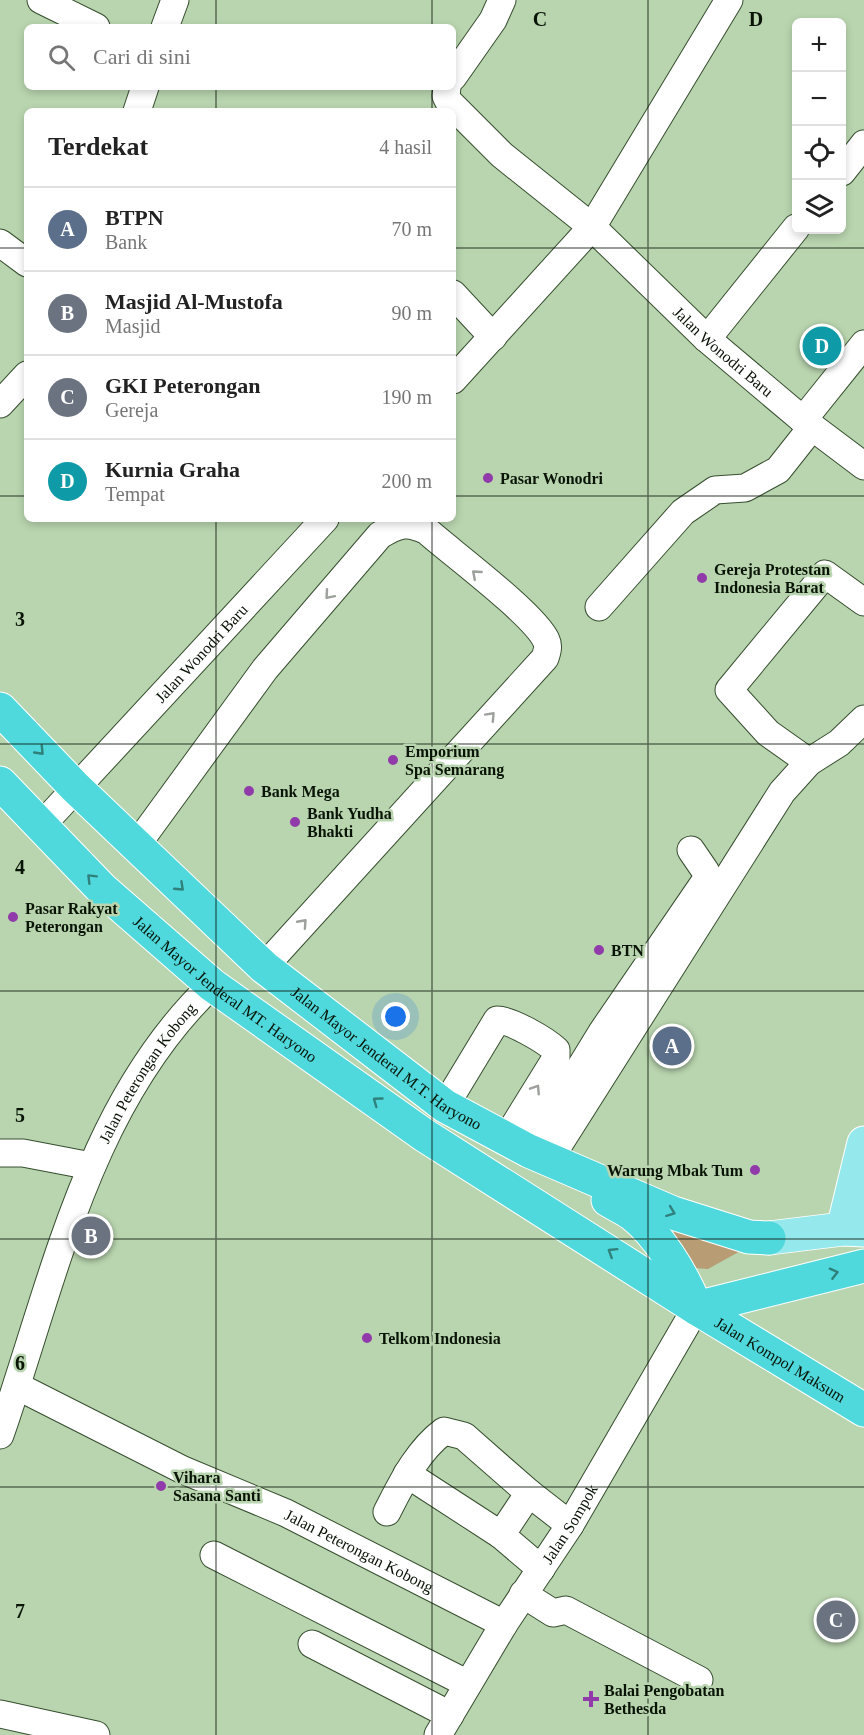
<!DOCTYPE html>
<html lang="id">
<meta charset="utf-8">
<style>
:root{--surface:#fff;--page:#f6f6f6;--text:#222;--muted:#767676;--line:#e0e0e0;--accent:#903ba9}
body{margin:0;font-family:"Times New Roman",serif;background:var(--page);color:var(--text)}
.controls{position:absolute;right:18px;top:18px;display:grid;overflow:hidden;border-radius:9px;box-shadow:0 3px 9px #0003}
.controls button{width:54px;height:54px;display:grid;place-items:center;padding:0;border:0;border-bottom:2px solid var(--line);background:var(--surface);color:var(--text);font:30px sans-serif}
.you{position:absolute;left:396px;top:1017px;width:21px;height:21px;margin:-15px;border:4px solid #fff;border-radius:50%;background:#1a73e8;box-shadow:0 0 0 9px #1a73e833}
.badge{display:grid;place-items:center;width:39px;height:39px;border-radius:50%;background:var(--accent);color:#fff;font-size:20px;font-weight:700}
.pin{position:absolute;translate:-50% -50%;border:3px solid #fff;box-shadow:0 2px 6px #0006}
.list{margin:0;padding:0;list-style:none}
h2{display:flex;justify-content:space-between;align-items:center;height:78px;margin:0;padding:0 24px;font-size:26px}
h2 small{font-size:20px;font-weight:400;color:var(--muted)}
.list li{display:grid;grid-template-columns:39px 1fr auto;gap:18px;align-items:center;box-sizing:border-box;height:84px;padding:0 24px;border-top:2px solid var(--line)}
.list b{display:block;font-size:22px;white-space:nowrap}
.list p{margin:0;font-size:20px;white-space:nowrap;color:var(--muted)}
.list em{font-size:20px;font-style:normal;color:var(--muted)}
.icon{flex:none;width:33px;height:33px;fill:none;stroke:currentColor;stroke-width:2;stroke-linecap:round;stroke-linejoin:round}
.map{position:relative;flex:none;width:864px;height:1735px;overflow:hidden}
.search{position:absolute;background:var(--surface);box-shadow:0 3px 9px #0003;left:24px;top:24px;width:432px;height:66px;display:flex;align-items:center;gap:15px;box-sizing:border-box;padding:0 21px;border-radius:9px;color:var(--muted);font-size:22px}
.panel{position:absolute;background:var(--surface);box-shadow:0 3px 9px #0003;left:24px;top:108px;width:432px;height:414px;border-radius:9px}
.map>svg:first-child{display:block}
.green{fill:#b79c74}
.lines{fill:none;stroke-linecap:round;stroke-linejoin:round}
.minor-casing{stroke:#364e2e;stroke-width:29}
.major-casing{stroke:#fff;stroke-width:35}
.highway-casing{stroke:#fff;stroke-width:35}
.minor{stroke:#fff;stroke-width:27}
.major{stroke:#95e8eb;stroke-width:33}
.highway{stroke:#4fd9dd;stroke-width:33}
.oneway{stroke:#9da19b}
.oneway2{stroke:#30807c}
.grid{fill:none;stroke:#091306;stroke-width:1.5;stroke-opacity:0.55}
.poi-dot{fill:#903ba9;stroke:#b9d5af;stroke-width:2}
.labels{text-anchor:middle;dominant-baseline:central;stroke-width:5;stroke-linejoin:round;paint-order:stroke}
.street-label{font-size:16px;fill:#091306;stroke:#b9d5af}
.poi-label{font-size:16px;font-weight:bold;fill:#091306;stroke:#b9d5af;text-anchor:start}
.grid-label{font-size:20px;text-anchor:middle;font-weight:bold;fill:#091306;stroke:#b9d5af;stroke-width:5;stroke-linejoin:round;paint-order:stroke}
</style>
<div class="map">
<svg width="864" height="1735" viewBox="0 0 864 1735">
<rect width="100%" height="100%" fill="#b9d5af"/>
<path class="green" d="M663,1223l81,26 -36,20 -13,-1z"/>
<g class="lines">
<g class="minor-casing">
<g id="minor">
<path d="M41,0l55,27"/>
<path d="M165,27l10,-27"/>
<path d="M453,77l40,-57 9,-20"/>
<path id="s1" d="M447,87l-1,9 3,6 53,53 90,72 115,112 96,81 61,46"/>
<path d="M137,111l8,-24"/>
<path d="M842,172l22,-28"/>
<path d="M0,243l27,20"/>
<path d="M453,294l40,43"/>
<path d="M707,339l89,-111"/>
<path d="M453,380l139,-153 137,-227"/>
<path d="M0,404l27,-29"/>
<path d="M803,420l61,-76"/>
<path d="M599,607l84,-95 32,-22 30,-2 33,-18 34,-43"/>
<path d="M809,762l-41,-29 -39,-43 96,-116 39,28"/>
<path id="s2" d="M40,827l285,-308"/>
<path d="M136,846l129,-177 115,-134c19,-11 27,-14 47,-4 25,22 107,83 119,109 3,6 1,12 -1,18l-281,309"/>
<path d="M445,1106l52,-86c14,0 48,20 59,30v8l-50,81"/>
<path d="M529,1151l73,-119 104,-152v-8l-15,-22"/>
<path d="M0,1153h23l68,13"/>
<path d="M549,1160l233,-368 27,-30 30,-19 25,-24"/>
<path id="s3" d="M17,1386l166,84 103,43 218,111"/>
<path id="s4" d="M0,1435c54,-155 88,-332 212,-450"/>
<path d="M407,1474l94,61"/>
<path d="M387,1512c15,-29 30,-61 57,-81l20,5 65,57"/>
<path d="M214,1555l254,129"/>
<path d="M541,1569l-40,-34 28,-42 41,32"/>
<path d="M523,1594l30,19 13,-3 133,70"/>
<path d="M312,1644l138,71"/>
<path d="M0,1714l96,21"/>
<path id="s5" d="M438,1735l66,-111 66,-99 126,-217"/>
</g>
</g>
<g class="major-casing">
<path id="major" d="M843,1229l21,-86
M769,1238l74,-9 21,1"/>
</g>
<g class="highway-casing">
<g id="highway">
<path id="s6" d="M0,709l75,78 189,180 181,139 84,45 144,62 76,24 20,1"/>
<path id="s7" d="M0,783l102,106 110,96 212,150 272,173 168,102"/>
<path d="M608,1200c8,5 17,9 24,14 26,20 50,60 62,89"/>
<path d="M696,1308l168,-42"/>
</g>
</g>
<use href="#minor" class="minor"/>
<use href="#major" class="major"/>
<use href="#highway" class="highway"/>
</g>
<defs><path id="oneway-chevron" d="M-2-3.5L2.5 0L-2 3.5" fill="none" stroke-width="1.6" stroke-linecap="round" stroke-linejoin="round" transform="scale(1.5)"/></defs>
<g class="oneway">
<use href="#oneway-chevron" transform="translate(476 574) rotate(-139)"/>
<use href="#oneway-chevron" transform="translate(329 595) rotate(131)"/>
<use href="#oneway-chevron" transform="translate(491 716) rotate(-47)"/>
<use href="#oneway-chevron" transform="translate(303 923) rotate(-48)"/>
<use href="#oneway-chevron" transform="translate(536 1089) rotate(-57)"/>
</g>
<g class="oneway2">
<use href="#oneway-chevron" transform="translate(40 751) rotate(46)"/>
<use href="#oneway-chevron" transform="translate(91 878) rotate(-135)"/>
<use href="#oneway-chevron" transform="translate(180 887) rotate(43)"/>
<use href="#oneway-chevron" transform="translate(377 1101) rotate(-144)"/>
<use href="#oneway-chevron" transform="translate(671 1212) rotate(21)"/>
<use href="#oneway-chevron" transform="translate(612 1252) rotate(-148)"/>
<use href="#oneway-chevron" transform="translate(834 1273) rotate(-14)"/>
</g>
<path class="grid" d="M216,0v27M432,0v27M648,0v1735M216,87v24M432,87v24M0,248h27M453,248h411M0,496h27M453,496h411M216,519v1216M432,519v1216M0,744h864M0,991h864M0,1239h864M0,1487h864"/>
<g class="poi-dot">
<circle cx="488" cy="478" r="6"/>
<circle cx="702" cy="578" r="6"/>
<circle cx="393" cy="760" r="6"/>
<circle cx="249" cy="791" r="6"/>
<circle cx="295" cy="822" r="6"/>
<circle cx="13" cy="917" r="6"/>
<circle cx="599" cy="950" r="6"/>
<circle cx="755" cy="1170" r="6"/>
<circle cx="367" cy="1338" r="6"/>
<circle cx="161" cy="1486" r="6"/>
<path d="M588 1690h6v6h6v6h-6v6h-6v-6h-6v-6h6z"/>
</g>
<g class="labels">
<g class="street-label">
<text stroke="none"><textPath href="#s1" startOffset="387">Jalan Wonodri Baru</textPath></text>
<text stroke="none"><textPath href="#s2" startOffset="237">Jalan Wonodri Baru</textPath></text>
<text stroke="none"><textPath href="#s7" startOffset="306">Jalan Mayor Jenderal MT. Haryono</textPath></text>
<text stroke="none"><textPath href="#s6" startOffset="522">Jalan Mayor Jenderal M.T. Haryono</textPath></text>
<text stroke="none"><textPath href="#s4" startOffset="393">Jalan Peterongan Kobong</textPath></text>
<text stroke="none"><textPath href="#s7" startOffset="974">Jalan Kompol Maksum</textPath></text>
<text stroke="none"><textPath href="#s5" startOffset="249">Jalan Sompok</textPath></text>
<text stroke="none"><textPath href="#s3" startOffset="380">Jalan Peterongan Kobong</textPath></text>
</g>
<g class="poi-label">
<text x="500" y="478">Pasar Wonodri</text>
<text x="714" y="569">Gereja Protestan<tspan x="714" dy="18">Indonesia Barat</tspan></text>
<text x="405" y="751">Emporium<tspan x="405" dy="18">Spa Semarang</tspan></text>
<text x="261" y="791">Bank Mega</text>
<text x="307" y="813">Bank Yudha<tspan x="307" dy="18">Bhakti</tspan></text>
<text x="25" y="908">Pasar Rakyat<tspan x="25" dy="18">Peterongan</tspan></text>
<text x="611" y="950">BTN</text>
<text x="743" y="1170" text-anchor="end">Warung Mbak Tum</text>
<text x="379" y="1338">Telkom Indonesia</text>
<text x="173" y="1477">Vihara<tspan x="173" dy="18">Sasana Santi</tspan></text>
<text x="604" y="1690">Balai Pengobatan<tspan x="604" dy="18">Bethesda</tspan></text>
</g>
</g>
<g class="grid-label">
<text x="540" y="26">C</text>
<text x="756" y="26">D</text>
<text x="20" y="626">3</text>
<text x="20" y="874">4</text>
<text x="20" y="1122">5</text>
<text x="20" y="1370">6</text>
<text x="20" y="1618">7</text>
</g>
</svg>
<div class="controls">
<button>+</button>
<button>−</button>
<button><svg class="icon" aria-label="locate" viewBox="0 0 24 24"><circle cx="12" cy="12" r="6"/><path d="M12 2v4M12 18v4M2 12h4M18 12h4"/></svg></button>
<button><svg class="icon" aria-label="layers" viewBox="0 0 24 24"><path d="M12 4l9 5-9 5-9-5zM3 14l9 5 9-5"/></svg></button>
</div>
<div class="you"></div>
<div class="pin badge" style="left:672px;top:1046px;background:#5c6f8a">A</div>
<div class="pin badge" style="left:91px;top:1236px;background:#6b7280">B</div>
<div class="pin badge" style="left:836px;top:1620px;background:#6b7280">C</div>
<div class="pin badge" style="left:822px;top:346px;background:#0f9aa8">D</div>
<div class="search"><svg class="icon" aria-label="search" viewBox="0 0 24 24"><circle cx="10" cy="10" r="6"/><path d="M15 15l6 6"/></svg>Cari di sini</div>
<section class="panel">
<h2>Terdekat<small>4 hasil</small></h2>
<ul class="list">
<li><span class="badge" style="background:#5c6f8a">A</span><div><b>BTPN</b><p>Bank</p></div><em>70 m</em></li>
<li><span class="badge" style="background:#6b7280">B</span><div><b>Masjid Al-Mustofa</b><p>Masjid</p></div><em>90 m</em></li>
<li><span class="badge" style="background:#6b7280">C</span><div><b>GKI Peterongan</b><p>Gereja</p></div><em>190 m</em></li>
<li><span class="badge" style="background:#0f9aa8">D</span><div><b>Kurnia Graha</b><p>Tempat</p></div><em>200 m</em></li>
</ul>
</section>
</div>
